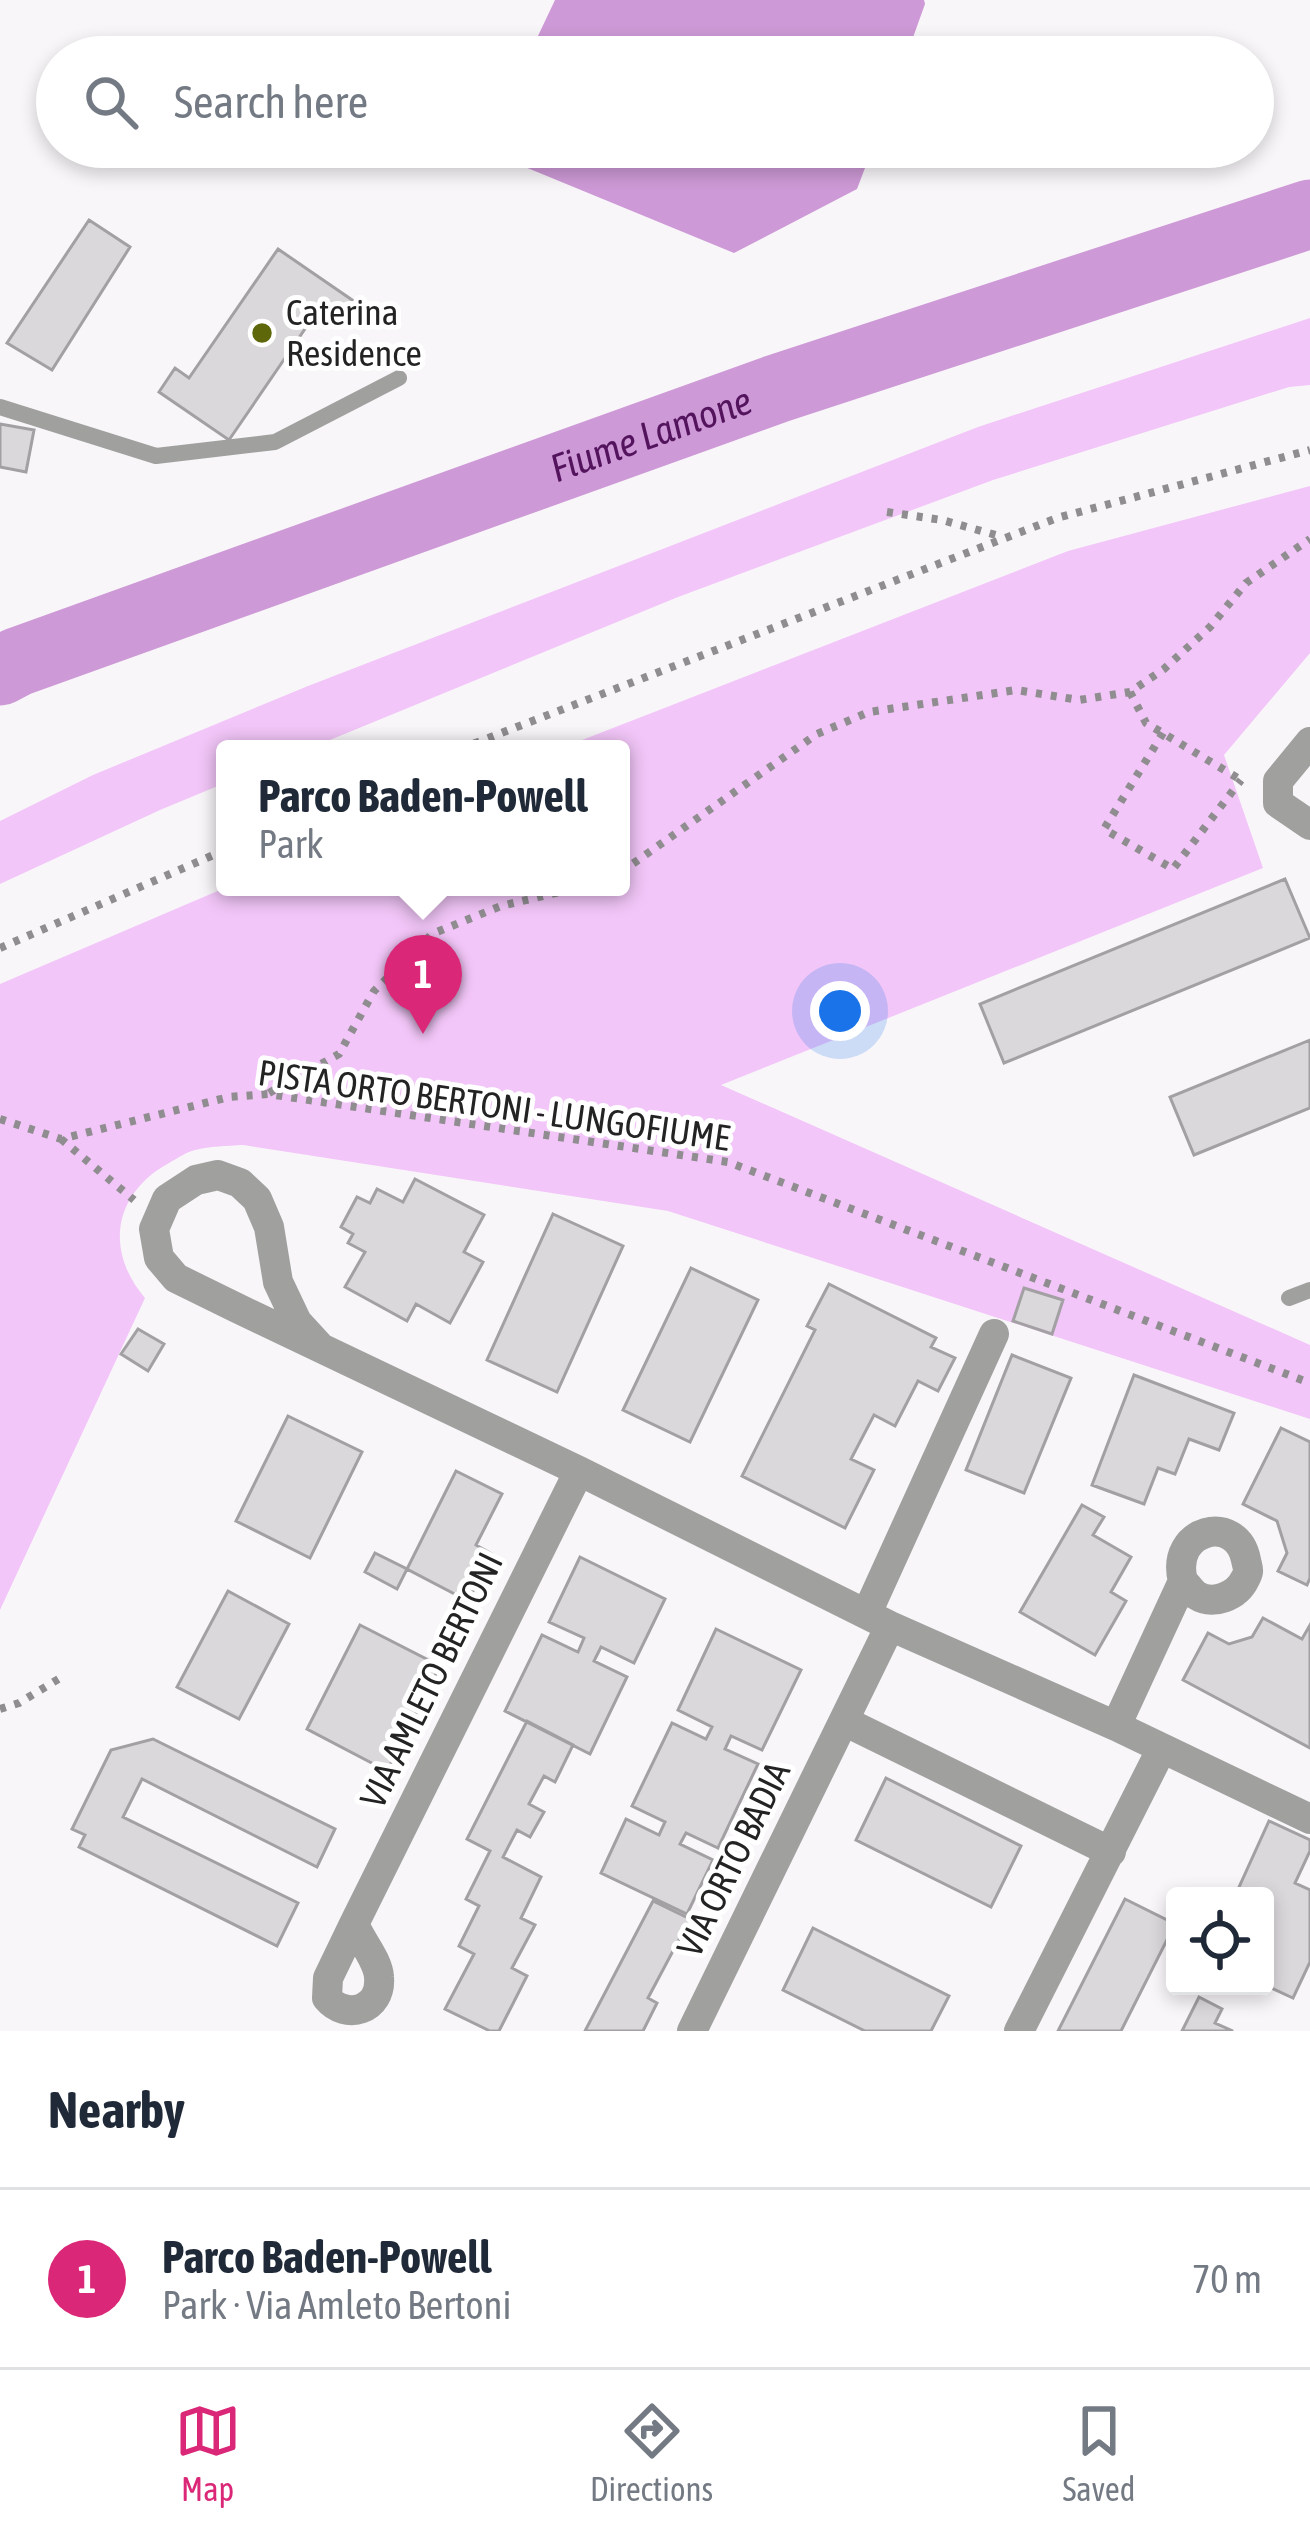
<!DOCTYPE html>
<meta charset="utf-8">
<style>
:root{--surface:#fff;--page:#f2f2f3;--text:#1f2937;--muted:#747a83;--line:#e0e1e3;--accent:#db2777}
body{margin:0;font-family:"Asap Condensed",sans-serif;background:var(--page);color:var(--text)}
.controls{position:absolute;right:36px;bottom:36px;display:grid;overflow:hidden;border-radius:12px;box-shadow:0 6px 18px #0003}
.controls button{width:108px;height:108px;display:grid;place-items:center;padding:0;border:0;border-bottom:3px solid var(--line);background:var(--surface);color:var(--text);font:60px sans-serif}
.you{position:absolute;left:840px;top:1011px;width:42px;height:42px;margin:-30px;border:9px solid #fff;border-radius:50%;background:#1a73e8;box-shadow:0 0 0 18px #1a73e833}
.badge{display:grid;place-items:center;width:78px;height:78px;border-radius:50%;background:var(--accent);color:#fff;font-size:39px;font-weight:700}
.pin{position:absolute;translate:-50% -99px;filter:drop-shadow(0 3px 6px #0008)}
.pin::after{content:'';position:absolute;top:63px;width:42px;height:36px;background:inherit;clip-path:polygon(0 0,100% 0,50% 100%)}
.popup{position:absolute;left:216px;top:740px;width:414px;height:156px;box-sizing:border-box;display:grid;place-content:center;border-radius:12px;background:var(--surface);filter:drop-shadow(0 3px 9px #0005);font-size:39px;white-space:nowrap;color:var(--muted)}
.popup b{font-size:45px;color:var(--text)}
.popup::after{content:'';position:absolute;left:50%;top:100%;margin-left:-24px;border:24px solid transparent;border-top-color:var(--surface)}
.list{margin:0;padding:0;list-style:none}
h2{display:flex;justify-content:space-between;align-items:center;height:156px;margin:0;padding:0 48px;font-size:51px}
h2 small{font-size:39px;font-weight:400;color:var(--muted)}
.list li{display:grid;grid-template-columns:78px 1fr auto;gap:36px;align-items:center;box-sizing:border-box;height:180px;padding:0 48px;border-top:3px solid var(--line)}
.list b{display:block;font-size:45px;white-space:nowrap}
.list p{margin:0;font-size:39px;white-space:nowrap;color:var(--muted)}
.list em{font-size:39px;font-style:normal;color:var(--muted)}
.icon{flex:none;width:66px;height:66px;fill:none;stroke:currentColor;stroke-width:2;stroke-linecap:round;stroke-linejoin:round}
.map{position:relative;flex:none;width:1310px;height:2031px;overflow:hidden}
.search{position:absolute;background:var(--surface);box-shadow:0 6px 18px #0003;left:36px;right:36px;top:36px;height:132px;display:flex;align-items:center;gap:30px;box-sizing:border-box;padding:0 42px;border-radius:66px;color:var(--muted);font-size:45px}
.sheet{height:336px;background:var(--surface)}
nav{display:flex;justify-content:space-around;align-items:center;box-sizing:border-box;height:168px;border-top:3px solid var(--line);background:var(--surface);font-size:33px;color:var(--muted)}
nav a{display:grid;justify-items:center;gap:6px}
nav .on{color:var(--accent)}
.map>svg:first-child{display:block}
.green{fill:#f2c6f8}
.water{fill:#cd99d6}
.lines{fill:none;stroke-linecap:round;stroke-linejoin:round}
.river{stroke:#cd99d6;stroke-width:69}
.building{fill:#dbd8dc;stroke:#a3a0a4;stroke-width:3}
.path{stroke:#8f8d8f;stroke-width:8;stroke-dasharray:6 9;stroke-linecap:butt}
.lane{stroke:#a0a19f;stroke-width:16}
.street{stroke:#a0a19f;stroke-width:30}
.poi-dot{fill:#5e680b;stroke:#fff;stroke-width:4.5}
.labels{text-anchor:middle;dominant-baseline:central;stroke-width:10;stroke-linejoin:round;paint-order:stroke}
.poi-label{font-size:36px;fill:#242324;stroke:#fff;text-anchor:start}
.street-label{font-size:36px;fill:#242324;stroke:#fff}
.water-label{font-size:39px;font-style:italic;fill:#53145d;stroke:#fff}
</style>
<div class="map">
<svg width="1310" height="2031" viewBox="0 0 1310 2031">
<rect width="100%" height="100%" fill="#f9f6fa"/>
<path class="green" d="M1310,318v67l-21,2 -296,93 -315,117 -370,152h-83v34l-65,27 -160,74v-63l93,-46 215,-89 670,-259z
M1310,486v167l-86,102 39,113 -542,217 589,260v74l-642,-208 -425,-66c-16,1 -33,1 -48,5 -9,2 -17,8 -26,13 -55,30 -65,87 -24,135l-145,312v-626l227,-97h394v-138h-62l509,-198z"/>
<path class="water" d="M555,0h369l1,4 -19,53h-378z
M495,147h378l-16,42 -123,64 -236,-97z"/>
<g class="lines">
<path class="river" id="s1" d="M0,671l17,-9 759,-273 534,-175"/>
</g>
<path class="building" d="M89,220l41,27 -78,123 -45,-27z
M278,249l77,53 -14,20 -21,-15 -91,133 -70,-48 16,-24 14,10z
M0,424l34,6 -8,42 -26,-5z
M1285,879l25,59 -306,125 -24,-59z
M1310,1040v68l-116,47 -24,-58z
M415,1179l69,36 -20,37 19,10 -33,61 -34,-19 -9,17 -62,-34 20,-35 -17,-9 5,-9 -12,-7 16,-30 13,6 7,-14 26,13z
M553,1214l70,32 -66,146 -70,-32z
M691,1268l67,32 -68,142 -67,-32z
M829,1284l107,54 -5,9 24,11 -17,33 -20,-10 -23,45 -21,-11 -23,44 23,11 -29,58 -103,-52 73,-146 -8,-4z
M1024,1288l39,12 -11,34 -39,-13z
M138,1329l26,15 -16,27 -27,-17z
M1012,1355l59,23 -47,115 -58,-23z
M1134,1375l100,38 -15,37 -30,-11 -14,35 -17,-6 -14,36 -52,-19z
M288,1416l74,36 -52,106 -74,-37z
M1281,1428l29,14v136l-3,7 -29,-14 9,-18 -10,-32 -34,-17z
M456,1471l46,23 -26,51 16,9 -24,47 -61,-32z
M1082,1505l22,12 -11,18 38,22 -20,35 15,9 -31,54 -75,-43z
M375,1553l32,16 -10,20 -32,-17z
M580,1557l85,42 -31,64 -33,-16 -7,14 33,16 -37,77 -85,-43 37,-76 36,17 6,-14 -35,-16z
M228,1591l61,33 -50,95 -62,-32z
M1263,1618l39,21 8,-14v123l-127,-68 25,-47 21,11 23,-7z
M360,1625l80,41 -53,105 -80,-42z
M716,1629l85,41 -39,80 -31,-14 -6,13 33,15 -40,84 -32,-15 -6,11 33,16 -26,54 -86,-41 25,-54 33,16 6,-13 -33,-16 40,-83 34,16 6,-12 -34,-17z
M527,1721l46,24 -18,37 -11,-6 -15,28 15,8 -14,25 -13,-7 -14,27 38,20 -20,41 14,7 -23,43 15,8 -28,55h-9l-45,-22 29,-55 -15,-8 20,-40 -13,-7 24,-48 -23,-12z
M153,1739l182,90 -18,38 -175,-88 -19,38 175,86 -21,43 -198,-99 6,-12 -13,-6 39,-79z
M886,1778l135,68 -30,61 -135,-67z
M1269,1821l41,19v11l-15,32 15,7v72l-17,36 -28,-13v-89h-30z
M1125,1899l50,25 -54,107h-63z
M653,1901l37,18 -42,79 9,5 -14,28h-58z
M813,1928l136,68 -18,35h-66l-82,-41z
M1199,1997l23,12 -7,14 18,8h-51z"/>
<g class="lines">
<path class="path" d="M887,512l55,8 61,17
M1130,692l16,31 95,57
M1163,733l-59,96 69,40 68,-89
M460,749l597,-231 253,-68
M621,872l196,-138 52,-22 147,-22 63,10 51,-8 34,-23 46,-42 36,-44 64,-44
M0,948l225,-98
M269,1093l70,-39 35,-63 58,-57 69,-28 80,-19
M0,1119l61,20 168,-42 39,-3 460,68 582,221
M61,1139l73,61
M0,1709l19,-6 46,-28"/>
<path class="lane" d="M0,407l156,49 119,-14 124,-64
M1289,1298l21,-8"/>
<path class="street" d="M1310,742l-32,39v22l32,22
M320,1347l-23,-25 -19,-40 -9,-55 -12,-28 -17,-16 -22,-8 -22,5 -29,19 -13,30 5,29 17,20 59,29 344,164 311,155 226,100 194,93
M867,1613l127,-279
M844,1721l267,131
M1116,1726l67,-145c-14,-52 54,-69 63,-21 2,10 4,10 -1,19 -8,17 -32,27 -49,16 -5,-4 -9,-10 -13,-14
M354,1924c7,17 24,36 25,53 3,33 -33,44 -52,21l1,-20 26,-54 225,-453
M692,2031l198,-405
M1019,2031l142,-281"/>
</g>
<circle class="poi-dot" cx="262" cy="333" r="12"/>
<g class="labels">
<g class="poi-label">
<text x="286" y="312">Caterina<tspan x="286" dy="41">Residence</tspan></text>
</g>
<g class="street-label">
<text transform="translate(494 1105) rotate(8)">PISTA ORTO BERTONI - LUNGOFIUME</text>
<text transform="translate(431 1680) rotate(-64)">VIA AMLETO BERTONI</text>
<text transform="translate(733 1859) rotate(-64)">VIA ORTO BADIA</text>
</g>
<g class="water-label">
<text stroke="none"><textPath href="#s1" startOffset="693">Fiume Lamone</textPath></text>
</g>
</g>
</svg>
<div class="controls">
<button><svg class="icon" aria-label="locate" viewBox="0 0 24 24"><circle cx="12" cy="12" r="6"/><path d="M12 2v4M12 18v4M2 12h4M18 12h4"/></svg></button>
</div>
<div class="you"></div>
<div class="pin badge" style="left:423px;top:1034px">1</div>
<div class="popup"><b>Parco Baden-Powell</b>Park</div>
<div class="search"><svg class="icon" aria-label="search" viewBox="0 0 24 24"><circle cx="10" cy="10" r="6"/><path d="M15 15l6 6"/></svg>Search here</div>
</div>
<section class="sheet">
<h2>Nearby<small></small></h2>
<ul class="list">
<li><span class="badge">1</span><div><b>Parco Baden-Powell</b><p>Park · Via Amleto Bertoni</p></div><em>70 m</em></li>
</ul>
</section>
<nav>
<a class="on"><svg class="icon" aria-label="map" viewBox="0 0 24 24"><path d="M3 6l6-2 6 2 6-2v14l-6 2-6-2-6 2zM9 4v14M15 6v14"/></svg>Map</a>
<a><svg class="icon" aria-label="directions" viewBox="0 0 24 24"><path d="M12 3l9 9-9 9-9-9zM9 14v-3h6M13 9l2 2-2 2"/></svg>Directions</a>
<a><svg class="icon" aria-label="saved" viewBox="0 0 24 24"><path d="M7 4h10v16l-5-4-5 4z"/></svg>Saved</a>
</nav>
